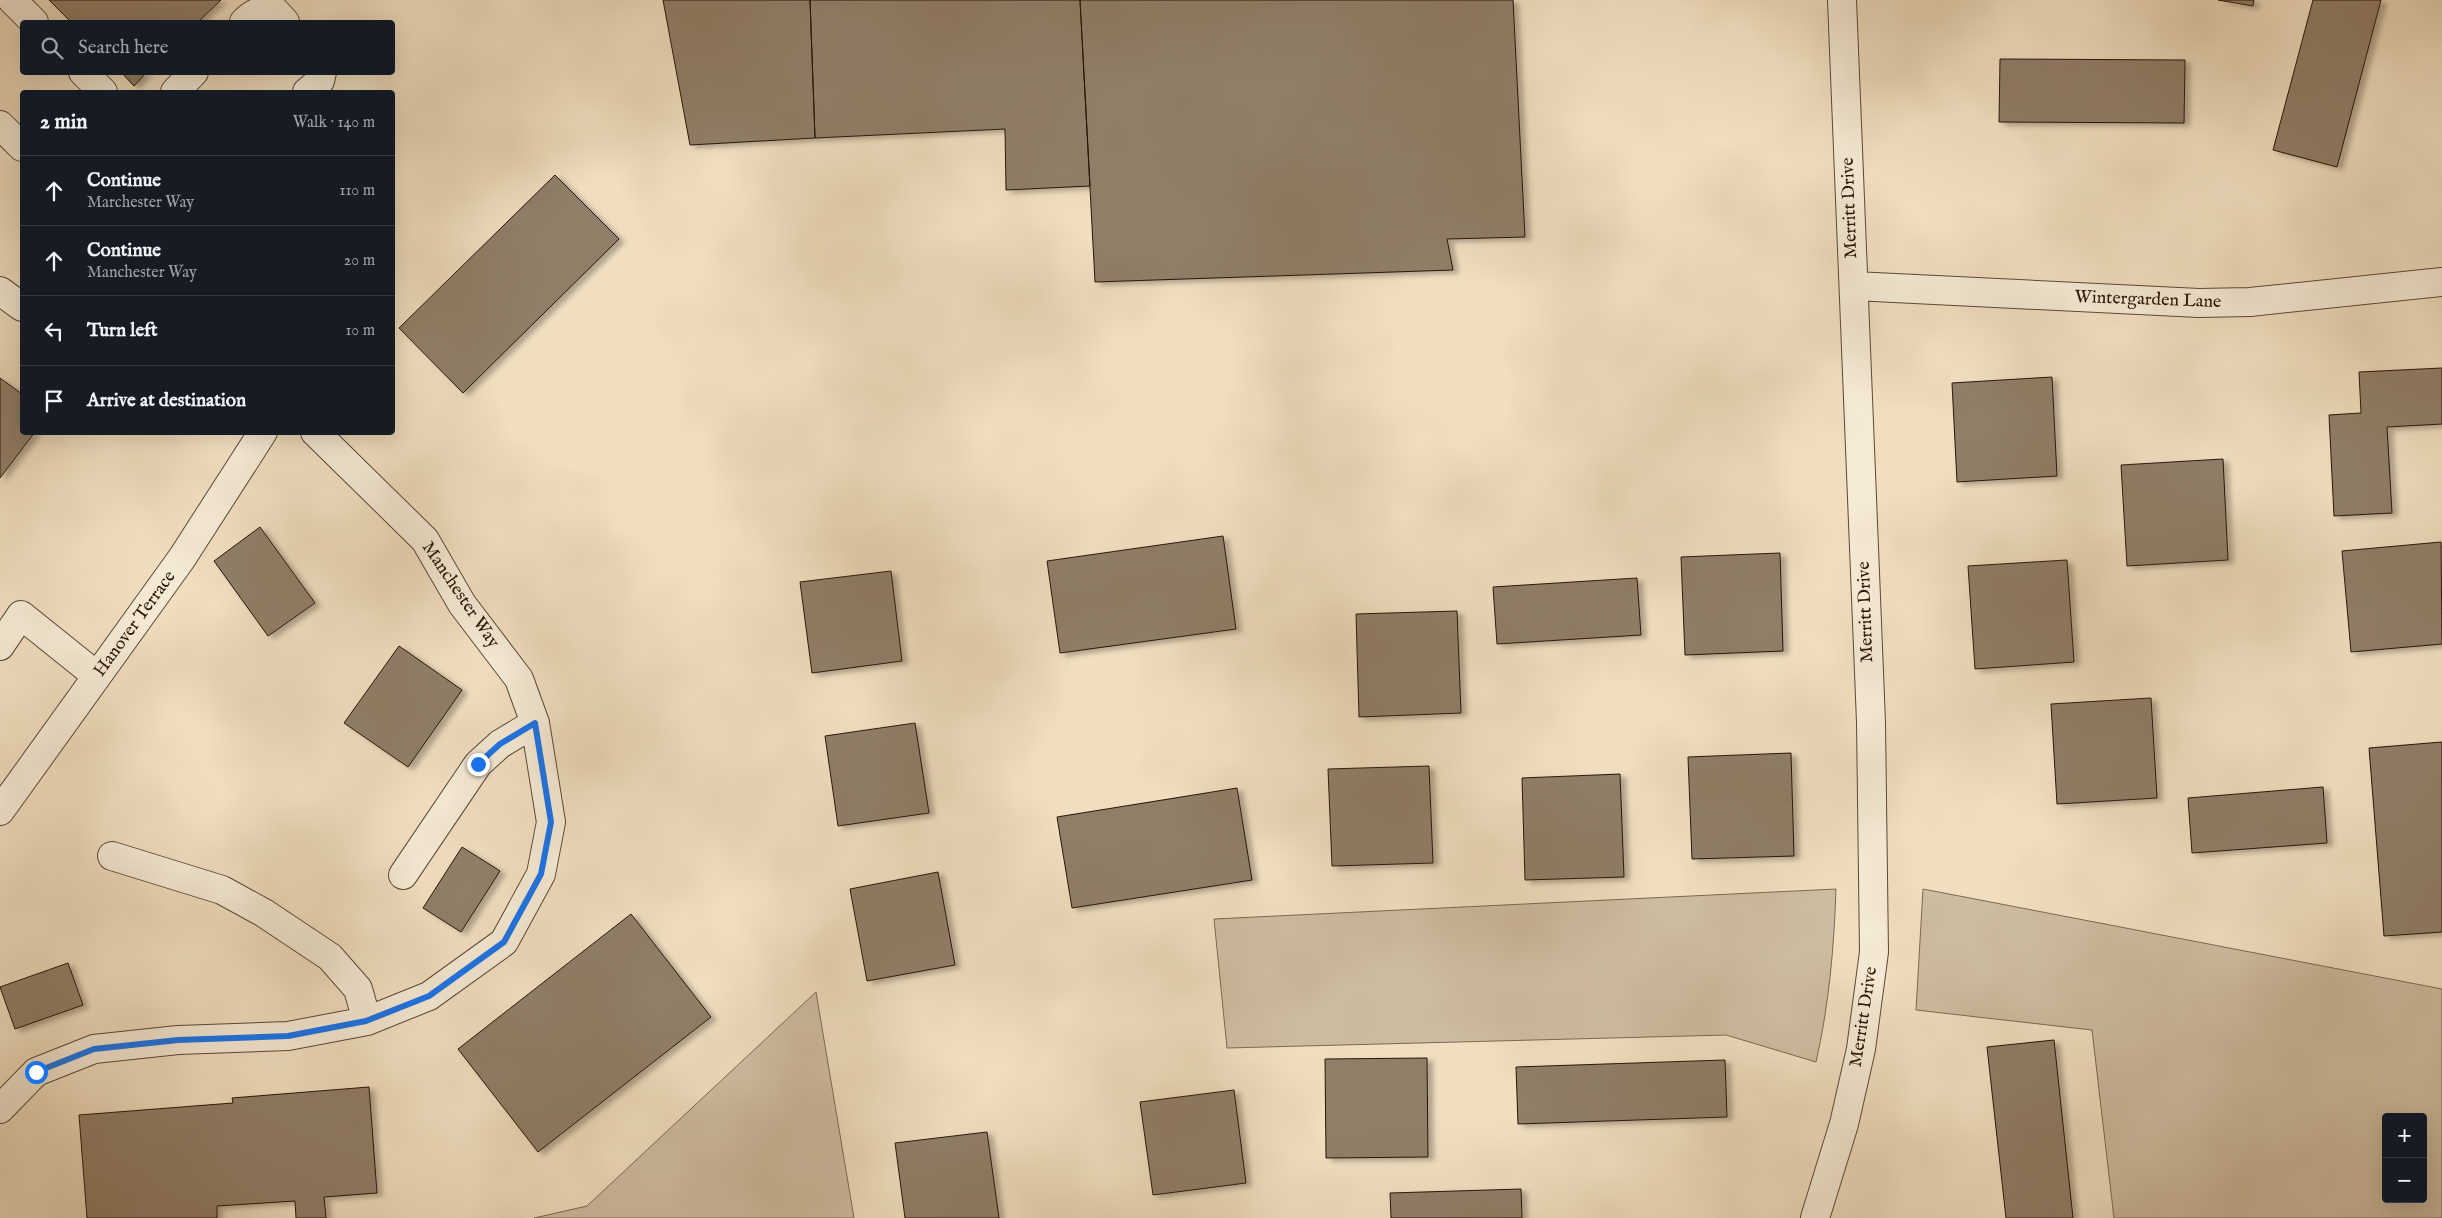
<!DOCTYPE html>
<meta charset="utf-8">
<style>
:root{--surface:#171b24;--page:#242831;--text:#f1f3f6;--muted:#9ea1a6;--line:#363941}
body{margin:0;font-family:"IM FELL English",serif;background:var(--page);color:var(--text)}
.controls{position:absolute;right:15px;bottom:15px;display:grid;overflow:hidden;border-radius:5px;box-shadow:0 5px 20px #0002}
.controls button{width:45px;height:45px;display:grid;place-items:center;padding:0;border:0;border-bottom:1px solid var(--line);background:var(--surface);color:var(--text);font:25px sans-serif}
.stop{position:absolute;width:15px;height:15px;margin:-11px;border:4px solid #1a73e8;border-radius:50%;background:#fff}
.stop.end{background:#1a73e8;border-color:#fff;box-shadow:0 1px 5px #0008}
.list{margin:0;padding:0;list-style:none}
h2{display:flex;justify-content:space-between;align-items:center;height:65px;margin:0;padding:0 20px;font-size:21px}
h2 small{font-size:16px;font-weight:400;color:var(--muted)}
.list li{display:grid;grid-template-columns:32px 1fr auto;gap:15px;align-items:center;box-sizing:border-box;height:70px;padding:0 20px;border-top:1px solid var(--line)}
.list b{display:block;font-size:19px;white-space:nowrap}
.list p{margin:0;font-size:16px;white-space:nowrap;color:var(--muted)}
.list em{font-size:16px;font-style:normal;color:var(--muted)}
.icon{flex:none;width:28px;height:28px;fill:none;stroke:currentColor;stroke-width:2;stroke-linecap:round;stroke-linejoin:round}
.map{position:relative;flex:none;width:2442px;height:1218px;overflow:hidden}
.search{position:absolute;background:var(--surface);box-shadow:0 5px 20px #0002;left:20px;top:20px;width:375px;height:55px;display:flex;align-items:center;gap:12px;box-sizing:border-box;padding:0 18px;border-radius:5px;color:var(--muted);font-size:19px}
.panel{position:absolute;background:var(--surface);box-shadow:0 5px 20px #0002;left:20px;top:90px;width:375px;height:345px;border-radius:5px}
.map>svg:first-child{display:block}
.green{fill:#cebca0;stroke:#7c6954;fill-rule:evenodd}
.building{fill:#907e67;stroke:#291608;filter:url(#shadow)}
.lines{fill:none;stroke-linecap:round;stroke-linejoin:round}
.minor-casing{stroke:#5b4836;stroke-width:30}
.minor{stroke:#f5ead5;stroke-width:28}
.route{stroke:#1a73e8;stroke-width:6}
.labels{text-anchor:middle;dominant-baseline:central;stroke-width:4;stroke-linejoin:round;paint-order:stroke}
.street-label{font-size:18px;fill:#291608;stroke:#f5ead5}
</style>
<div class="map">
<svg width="2442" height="1218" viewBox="0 0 2442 1218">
<defs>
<filter id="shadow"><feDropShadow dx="5.5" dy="3" stdDeviation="2.5" flood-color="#0004"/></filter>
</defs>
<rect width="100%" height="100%" fill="#f0debf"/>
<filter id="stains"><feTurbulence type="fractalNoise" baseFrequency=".004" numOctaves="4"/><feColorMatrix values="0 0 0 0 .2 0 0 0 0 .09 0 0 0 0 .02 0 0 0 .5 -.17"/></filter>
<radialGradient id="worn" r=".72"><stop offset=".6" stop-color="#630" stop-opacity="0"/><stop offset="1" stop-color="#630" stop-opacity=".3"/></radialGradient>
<path class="green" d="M1836,889c-2,59 -7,116 -20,173l-90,-27 -499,13 -13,-129z
M1923,889l519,100v229h-328l-22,-188 -176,-20zM2386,1117h37v82h-37z
M816,992l38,226h-320l53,-12z"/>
<path class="building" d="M49,0h172l-23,22h-127z
M663,0h147l5,138 -125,7z
M810,0h270l10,186 -84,4 -1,-61 -190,9z
M1080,0h433l12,237 -78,2 6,31 -358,12z
M2218,0h36l-1,6z
M2313,0h68l-44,167 -64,-17z
M2000,59l185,1 -1,63 -185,-1z
M121,72h26l-13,14z
M555,175l64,64 -156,154 -64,-65z
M2442,368v56l-55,3 5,86 -58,3 -5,-101 32,-2 -2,-41z
M2052,377l5,99 -100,6 -5,-99z
M0,378l22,16v38h13l-35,46z
M2223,459l5,101 -101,6 -6,-101z
M260,527l55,76 -47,33 -54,-75z
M1223,536l13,93 -176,24 -13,-92z
M2441,542l1,102 -91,8 -9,-101z
M1780,553l3,98 -98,4 -4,-98z
M2067,560l7,102 -99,7 -7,-103z
M891,571l11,90 -90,12 -12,-91z
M1637,578l4,57 -144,9 -4,-57z
M1457,611l4,102 -102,4 -3,-103z
M399,646l63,44 -54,77 -64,-44z
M2151,698l6,100 -100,6 -6,-100z
M915,723l14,90 -91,13 -13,-90z
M2442,742v190l-58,4 -15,-188z
M1791,753l3,103 -102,3 -4,-102z
M1429,766l4,97 -101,3 -4,-97z
M1620,774l4,103 -99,3 -3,-102z
M2323,787l4,56 -135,10 -4,-55z
M1237,788l15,92 -180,28 -15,-91z
M462,847l38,24 -39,61 -38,-24z
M938,872l17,93 -88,16 -17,-92z
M631,914l80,103 -173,135 -80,-103z
M68,963l15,42 -68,24 -15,-42z
M2054,1040l19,178h-67l-19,-171z
M1427,1058l1,99 -102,1 -1,-99z
M1725,1060l2,57 -209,7 -2,-57z
M369,1087l8,106 -53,4 2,21h-30l-1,-17 -78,5v12h-130l-8,-103 154,-12 -1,-5z
M1234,1090l12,93 -93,12 -13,-93z
M987,1132l12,86h-94l-10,-75z
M1521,1189l1,29h-131l-1,-25z"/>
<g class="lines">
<g class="minor-casing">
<path id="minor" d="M12,0l22,22
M244,22c10,-10 16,-12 31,-11l10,11
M83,72l20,20
M175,92l19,-20
M307,92l13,-11 2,-9
M0,125l22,22
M1854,286l345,17 51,-1 192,-20
M0,291l22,16
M0,646l21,-31 76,61
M0,811l182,-253 81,-126
M112,856l110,34 42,23 66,44 28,32 9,32
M403,875l75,-111 22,-20 35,-21
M0,1109l36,-37 58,-23 84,-9 110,-4 79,-15 62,-25 75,-54 37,-68 10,-52 -16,-99 -16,-44 -57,-75 -37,-64 -110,-108
M1815,1218l29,-94 17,-75 13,-97 -3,-230 -29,-722"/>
</g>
<use href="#minor" class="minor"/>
</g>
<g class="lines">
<path class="route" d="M36,1072l58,-23 84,-9 110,-4 78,-15 63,-25 75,-54 37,-68 10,-52 -16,-99 -35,21 -22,20"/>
</g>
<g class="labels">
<g class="street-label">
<text transform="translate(1850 208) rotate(-92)">Merritt Drive</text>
<text transform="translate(2148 300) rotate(2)">Wintergarden Lane</text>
<text transform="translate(460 595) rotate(56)">Manchester Way</text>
<text transform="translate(1866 612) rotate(-92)">Merritt Drive</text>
<text transform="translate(135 624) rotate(-54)">Hanover Terrace</text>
<text transform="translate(1864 1017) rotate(-81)">Merritt Drive</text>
</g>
</g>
<rect width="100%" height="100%" filter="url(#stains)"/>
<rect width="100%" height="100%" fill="url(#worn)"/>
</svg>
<div class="controls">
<button>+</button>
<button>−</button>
</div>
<div class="stop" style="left:36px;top:1072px"></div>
<div class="stop end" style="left:478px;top:764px"></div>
<div class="search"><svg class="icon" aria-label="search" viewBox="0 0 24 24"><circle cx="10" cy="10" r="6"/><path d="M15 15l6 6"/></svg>Search here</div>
<section class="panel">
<h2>2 min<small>Walk · 140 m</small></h2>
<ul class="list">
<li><svg class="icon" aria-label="ahead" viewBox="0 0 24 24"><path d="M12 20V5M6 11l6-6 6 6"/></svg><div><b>Continue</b><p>Marchester Way</p></div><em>110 m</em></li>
<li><svg class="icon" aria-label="ahead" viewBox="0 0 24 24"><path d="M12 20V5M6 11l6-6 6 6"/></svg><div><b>Continue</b><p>Manchester Way</p></div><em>20 m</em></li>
<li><svg class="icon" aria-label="left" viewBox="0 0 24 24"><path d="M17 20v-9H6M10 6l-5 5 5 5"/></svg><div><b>Turn left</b></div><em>10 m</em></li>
<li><svg class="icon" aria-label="arrive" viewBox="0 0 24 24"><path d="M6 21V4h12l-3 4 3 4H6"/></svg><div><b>Arrive at destination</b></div></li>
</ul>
</section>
</div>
